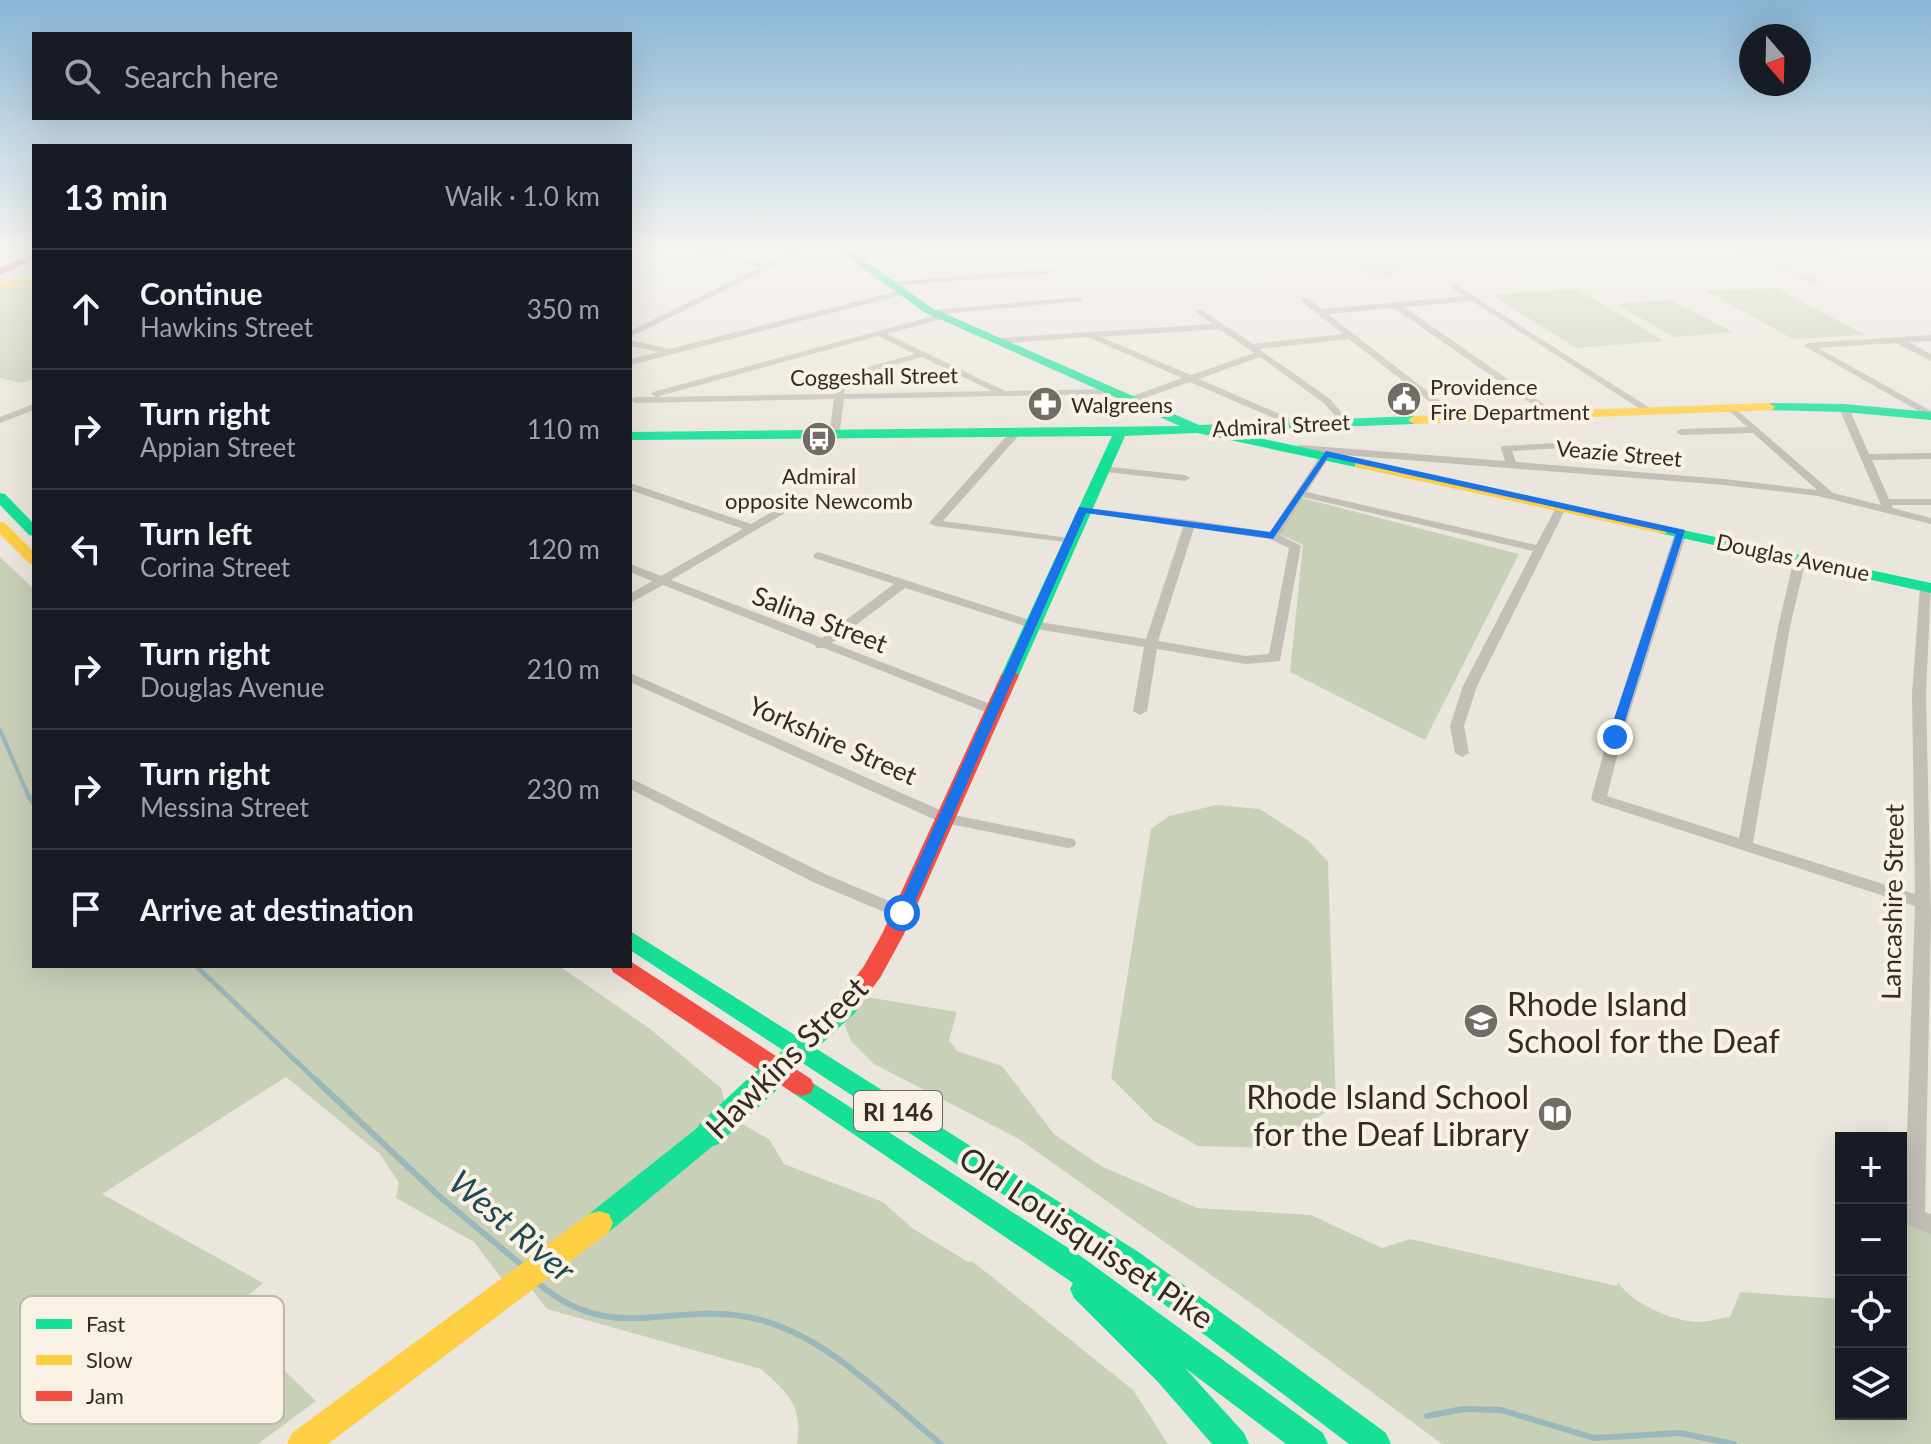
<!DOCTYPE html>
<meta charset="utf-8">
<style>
:root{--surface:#171b24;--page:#242831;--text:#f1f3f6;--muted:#9ea1a6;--line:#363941}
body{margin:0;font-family:Lato,sans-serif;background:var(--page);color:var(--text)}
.controls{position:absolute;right:24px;bottom:24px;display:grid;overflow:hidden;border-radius:0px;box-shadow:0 8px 32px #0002}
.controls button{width:72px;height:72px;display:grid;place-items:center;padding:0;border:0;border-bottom:2px solid var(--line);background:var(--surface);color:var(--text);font:40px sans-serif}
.compass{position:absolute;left:1739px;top:24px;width:72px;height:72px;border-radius:50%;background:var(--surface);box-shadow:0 8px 32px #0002;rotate:160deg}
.stop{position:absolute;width:24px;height:24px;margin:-18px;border:6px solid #1a73e8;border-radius:50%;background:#fff}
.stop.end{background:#1a73e8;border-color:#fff;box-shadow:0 2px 8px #0008}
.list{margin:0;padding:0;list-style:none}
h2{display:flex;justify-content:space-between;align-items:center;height:104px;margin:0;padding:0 32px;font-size:34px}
h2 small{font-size:26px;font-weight:400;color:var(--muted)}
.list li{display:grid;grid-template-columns:52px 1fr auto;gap:24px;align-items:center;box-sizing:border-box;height:120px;padding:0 32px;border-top:2px solid var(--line)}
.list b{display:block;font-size:30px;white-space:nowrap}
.list p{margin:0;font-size:26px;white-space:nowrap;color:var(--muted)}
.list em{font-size:26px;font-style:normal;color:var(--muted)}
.icon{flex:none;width:44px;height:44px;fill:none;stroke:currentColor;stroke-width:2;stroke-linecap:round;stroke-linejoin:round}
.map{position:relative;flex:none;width:1931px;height:1444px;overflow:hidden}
.search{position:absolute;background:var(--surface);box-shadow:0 8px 32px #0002;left:32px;top:32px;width:600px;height:88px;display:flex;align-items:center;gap:20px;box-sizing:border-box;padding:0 28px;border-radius:0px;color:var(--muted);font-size:30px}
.panel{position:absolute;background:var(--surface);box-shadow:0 8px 32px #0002;left:32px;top:144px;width:600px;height:824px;border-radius:0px}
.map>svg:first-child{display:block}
.green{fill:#c9d0b8}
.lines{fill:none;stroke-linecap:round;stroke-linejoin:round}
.stream-far2{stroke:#9ab8bb;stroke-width:4}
.stream-far1{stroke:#9ab8bb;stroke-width:5}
.stream{stroke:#9ab8bb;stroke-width:6}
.street{fill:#c3beb7;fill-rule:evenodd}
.fast{fill:#16e098;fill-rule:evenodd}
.slow{fill:#ffcf43;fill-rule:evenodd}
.jam{fill:#f24e42;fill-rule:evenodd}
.fast-bridge-far1{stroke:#16e098;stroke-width:22}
.fast-bridge{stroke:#16e098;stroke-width:28}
.route{fill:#1a73e8}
.labels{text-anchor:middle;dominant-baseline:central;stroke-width:8;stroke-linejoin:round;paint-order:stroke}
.far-street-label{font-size:22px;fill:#332b26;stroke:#f8f1e4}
.far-poi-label{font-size:22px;fill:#332b26;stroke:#f8f1e4;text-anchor:start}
.shield{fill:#f8f1e4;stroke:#6e665f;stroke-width:2}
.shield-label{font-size:24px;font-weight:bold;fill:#332b26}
.street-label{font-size:26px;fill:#332b26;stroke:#f8f1e4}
.near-poi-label{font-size:32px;fill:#332b26;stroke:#f8f1e4;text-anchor:start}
.near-street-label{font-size:32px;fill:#332b26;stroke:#f8f1e4}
.near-water-label{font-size:34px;font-style:italic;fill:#1d4a53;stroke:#f8f1e4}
.key{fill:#f8f1e4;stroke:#bdb6ab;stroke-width:2}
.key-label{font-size:22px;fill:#332b26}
</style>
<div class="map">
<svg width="1931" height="1444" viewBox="0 0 1931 1444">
<rect width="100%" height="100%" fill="#eae6de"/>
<path class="green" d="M1729,251h114l-11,5 -32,2 -6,6 4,3h-8l31,15c-26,1 -35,-13 -56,-17 -14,-2 -23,-6 -36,-14z
M1386,258l15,4 3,8 -30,11 -21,-16 14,-6z
M34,286v93l-13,4 -21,-5v-90z
M1776,288l90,47 -73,4 -87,-48z
M1577,289l87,52 -88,7 -84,-53z
M1671,300l62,32 -59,5 -58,-33z
M1298,497l221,57 -94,186 -135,-68 13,-127 -32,-15z
M0,557l34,32v377h525l90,62 72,60 7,28 41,23 15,25 99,38 29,26 56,34 4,-1 161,129 35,54h-371c6,-38 -9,-51 -36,-75l-214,-60 -25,-32 -17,6 -31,-41 -78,-44 3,-15 -19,-29 -94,-77 -184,117 161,89 -44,37 38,32 5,-3 54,52 -58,43h-258z
M1217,805l43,4 49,32 19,21 8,244 -67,42 -71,-2 -44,-25 -43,-43 40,-249 18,-13z
M860,996l97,16 -8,28 8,11 45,15 52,68 47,32 96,42 114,7 71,33 28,-9 207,47 1,-4c13,21 54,39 79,40 11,0 23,-4 33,-5l10,-25 101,7v115h60v-184l9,-22 21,23v213h-489l-187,-138 -236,-167 -145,-75 -23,-23 -10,-26z"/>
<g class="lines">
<path class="stream-far2" d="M0,730l29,67"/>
<path class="stream-far1" d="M28,795l6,9
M196,966l123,117"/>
<path class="stream" d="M317,1081l122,115 85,71
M538,1283c73,63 130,19 210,34 75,14 136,81 193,127
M1427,1416l36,-7 38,1 93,28 86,-5 54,11"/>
<path class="street" d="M690,251h16l62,13 26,-13h10l-174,86v-6l131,-64z
M908,251h34l-88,9 -4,-2 4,-2z
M1052,269h3v4l-165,13 -4,-2 4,-2z
M1456,285l197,125 -8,2 -173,-111 -68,6 151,105v4h-6l-155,-108 -66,6 130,101v4h-6l-103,-80 -90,10 71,50 18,21v4h-6l-18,-21 -64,-46 -61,22 99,43v4l-3,1 -105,-45 -57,20h-6v-4l55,-20 -94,-41 -90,7 -4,-3 4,-3 215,-14 -16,-11 -1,-2 4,-2 53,35 90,-10 -41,-32v-4h6l14,11 143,-13 -12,-7 -1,-2zM1219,329l35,24 -63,22 -90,-38z
M902,290h3v4l-275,71v-6l29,-7 -29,-6v-6l39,9z
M1079,297h3v4l-140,13 4,2 -1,2 -58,16 118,57 108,-2 3,1v4l-272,5 -5,38 -5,3 -5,-3 5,-38 -199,4 -5,-3 5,-3h21l-5,-3 2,-2 288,-78h-11l-1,-2 4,-2zM878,336l37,18 -76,21 -4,19 -179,3zM922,357l70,34 -148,3 2,-15z
M1931,335v6l-23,1 23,12v7l-35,-18 -78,5 113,63v7l-127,-72 4,-3z
M34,404v6l-34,13v-6z
M1730,404l103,89 48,12 -42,-97 2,-2 8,2 20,46 62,-1v6l-59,1 17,39h42v6h-39l1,3 38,10v6l-113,-28 -94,-11 -393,-31 -24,38 229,53 22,-41 4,-1 5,3 -90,180 -13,40 5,27 -7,4 -7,-4 -5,-27 13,-40 70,-135 -230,-54 -23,38 21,11 -21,115 -34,3 -89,-15 -10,62 -7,4 -7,-4 11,-64 -113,-19 -126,-40 -73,55 166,64 2,3 -2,3h-10l-164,-65h-8l-1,-3 -152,-60 -33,18v-9l22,-13 -22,-9v-8l31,12 82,-47 -113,-39v-7l121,41 26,-15h8v4l-114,67 151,58 72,-54 -80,-26v-4l4,-2 215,69 113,18 37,-112 -100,-15 -6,-3 2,-2 111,13 80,12 52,-79 -26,-3v-4l4,-1 205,16 -4,-13 1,-2 72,-4 5,3 -1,2 -66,4 4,11 208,17 93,11 -64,-57 -72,2 -5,-3 5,-3 66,-2 -20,-18 -2,-2zM1194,528l76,11 19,9 -20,106 -23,2 -88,-15z
M1015,430l4,1v4l-76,86 126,17 4,1v4l-138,-17 -6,-3 82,-92z
M1102,466l83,9 5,3 -5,3 -87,-10v-4z
M1681,529l6,3 -65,205 -15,59 132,42 39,-211 16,-68 2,-2h8l2,2 -16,68 -37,216 162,51 -3,-201 8,-106 6,-4 5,2 -5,108 5,223 -6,296 6,2v20l-24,-9 -3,-7 11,-312 -321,-104 -3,-3 17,-62 67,-205z
M630,673l319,141 119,24 6,1 2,4 -2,4 -6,1 -128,-26 -310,-140z
M630,778l195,96 83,35 2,4 -2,4 -6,2 -6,-2 -83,-35 -183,-93z"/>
<path class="fast" d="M839,251h12l81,57 267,117 215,-9 6,4 -6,4 -187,7 138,30v6l-5,1 -163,-35 -72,3 -106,239 -9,5 -6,-1 -3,-4 111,-239 -482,4v-8l550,-6 -256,-114z
M1769,403l75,1 87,8v8l-87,-8 -79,-2 -2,-3z
M0,493l5,1 29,30v12l-5,-1 -29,-30z
M1664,526l267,57v10l-272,-60v-6z
M630,931l510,322 246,180 5,11h-42l-229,-173 -490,-321z
M802,1076l280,181 241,176 5,11h-42l-101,-76 59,65 5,11h-37l-54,-62 -84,-84 -4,-9 3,-6 -280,-190 -3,-7 3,-7z
M711,1121l9,3 4,8 -4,8 -111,92 -10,3 -10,-3 -4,-9 4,-9 113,-90z"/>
<path class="slow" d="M34,279v6l-34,3v-6z
M1769,403l6,4 -2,3 -359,14 -6,-4 6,-4z
M1360,460l304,66 7,4 -7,4 -309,-67v-6z
M0,522l5,1 29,29v13l-5,-2 -29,-29z
M599,1211l10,3 4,9 -4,9 -281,212h-41l5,-11 297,-219z"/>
<path class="jam" d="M34,253v7l-34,15v-7z
M1010,670l9,5 -115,259 -24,44 -25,33 -8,3 -8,-3 -4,-6 29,-39 18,-32 119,-259z
M630,961l181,118 3,7 -3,7 -9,3 -9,-3 -180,-121 -3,-6h20z"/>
<path class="fast-bridge-far1" d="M764,1083l83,-78"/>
<path class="fast-bridge" d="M711,1132l55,-51"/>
</g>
<linearGradient id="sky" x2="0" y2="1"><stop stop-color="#89b6d6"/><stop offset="0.55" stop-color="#f6f4f0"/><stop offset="1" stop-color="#f6f4f0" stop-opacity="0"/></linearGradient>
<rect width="1931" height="453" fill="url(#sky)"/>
<path class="route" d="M1326,451l359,79 -66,210 -11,-3 68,-203 -348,-77 -55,82 -187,-26 -176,400 -8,5 -5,-1 -2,-4 184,-406 191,25z"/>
<defs>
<g id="civic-disc" transform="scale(1.8)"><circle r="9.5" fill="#736c66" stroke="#f8f1e4"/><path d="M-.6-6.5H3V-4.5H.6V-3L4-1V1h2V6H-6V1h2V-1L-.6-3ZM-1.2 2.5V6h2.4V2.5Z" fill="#fff"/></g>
<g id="pharmacy-disc" transform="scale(1.8)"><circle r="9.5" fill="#736c66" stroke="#f8f1e4"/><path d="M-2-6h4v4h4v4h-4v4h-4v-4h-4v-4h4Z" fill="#fff"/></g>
<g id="bus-disc" transform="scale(1.8)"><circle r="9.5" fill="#736c66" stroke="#f8f1e4"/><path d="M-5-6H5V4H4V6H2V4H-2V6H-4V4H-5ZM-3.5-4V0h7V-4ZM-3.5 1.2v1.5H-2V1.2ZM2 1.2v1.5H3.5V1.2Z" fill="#fff"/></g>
<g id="school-disc" transform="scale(1.8)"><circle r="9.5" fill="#736c66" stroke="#f8f1e4"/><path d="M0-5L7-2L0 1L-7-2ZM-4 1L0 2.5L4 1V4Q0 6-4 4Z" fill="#fff"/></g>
<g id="library-disc" transform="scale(1.8)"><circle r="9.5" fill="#736c66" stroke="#f8f1e4"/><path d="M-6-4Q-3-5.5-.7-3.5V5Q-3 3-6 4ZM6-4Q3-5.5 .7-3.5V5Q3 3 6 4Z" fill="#fff"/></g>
</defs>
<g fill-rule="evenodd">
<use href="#civic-disc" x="1404" y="399"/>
<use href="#pharmacy-disc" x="1045" y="404"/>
<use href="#bus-disc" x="819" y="439"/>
<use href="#school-disc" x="1481" y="1021"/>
<use href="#library-disc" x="1555" y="1114"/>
</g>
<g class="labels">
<g class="far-street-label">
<text transform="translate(874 376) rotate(-1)">Coggeshall Street</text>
<text transform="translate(1281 425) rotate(-3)">Admiral Street</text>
<text transform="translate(1619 453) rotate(5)">Veazie Street</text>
<text transform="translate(1793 557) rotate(12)">Douglas Avenue</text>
</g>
<g class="far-poi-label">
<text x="1430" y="386">Providence<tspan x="1430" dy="25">Fire Department</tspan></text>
<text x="1071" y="404">Walgreens</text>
<text x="819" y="475" text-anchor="middle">Admiral<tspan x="819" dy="25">opposite Newcomb</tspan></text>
</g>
<rect class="shield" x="854" y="1091" width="88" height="40" rx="6"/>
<g class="shield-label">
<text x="898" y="1111">RI 146</text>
</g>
<g class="street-label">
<text transform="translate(820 619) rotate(21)">Salina Street</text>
<text transform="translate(833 740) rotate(24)">Yorkshire Street</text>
<text transform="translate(1892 902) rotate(-89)">Lancashire Street</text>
</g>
<g class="near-poi-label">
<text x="1507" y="1003">Rhode Island<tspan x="1507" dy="37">School for the Deaf</tspan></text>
<text x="1529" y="1096" text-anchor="end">Rhode Island School<tspan x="1529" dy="37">for the Deaf Library</tspan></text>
</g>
<g class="near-street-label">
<text transform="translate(786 1057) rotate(-45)">Hawkins Street</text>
<text transform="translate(1087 1237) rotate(34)">Old Louisquisset Pike</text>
</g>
<g class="near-water-label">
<text transform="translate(513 1225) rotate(40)">West River</text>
</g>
</g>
<rect x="20" y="1296" width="264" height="128" rx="12" class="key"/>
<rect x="36" y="1319" width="36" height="10" fill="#16e098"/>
<rect x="36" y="1355" width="36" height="10" fill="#ffcf43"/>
<rect x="36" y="1391" width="36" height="10" fill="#f24e42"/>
<g class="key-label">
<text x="86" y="1332">Fast</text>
<text x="86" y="1368">Slow</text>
<text x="86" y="1404">Jam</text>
</g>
</svg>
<div class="controls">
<button>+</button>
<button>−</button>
<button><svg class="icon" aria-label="locate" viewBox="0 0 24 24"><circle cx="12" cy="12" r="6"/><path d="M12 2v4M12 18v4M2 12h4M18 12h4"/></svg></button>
<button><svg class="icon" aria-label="layers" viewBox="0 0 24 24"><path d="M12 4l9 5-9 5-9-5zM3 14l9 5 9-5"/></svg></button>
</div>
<svg class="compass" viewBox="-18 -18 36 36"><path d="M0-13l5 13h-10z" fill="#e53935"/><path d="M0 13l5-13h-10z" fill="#9ea1a6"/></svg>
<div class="stop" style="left:902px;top:913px"></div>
<div class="stop end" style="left:1615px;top:737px"></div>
<div class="search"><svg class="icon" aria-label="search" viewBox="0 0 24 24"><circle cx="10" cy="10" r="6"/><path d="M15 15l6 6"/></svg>Search here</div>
<section class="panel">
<h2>13 min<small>Walk · 1.0 km</small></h2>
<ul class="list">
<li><svg class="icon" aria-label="ahead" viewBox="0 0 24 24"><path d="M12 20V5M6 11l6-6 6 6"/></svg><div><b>Continue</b><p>Hawkins Street</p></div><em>350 m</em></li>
<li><svg class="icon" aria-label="right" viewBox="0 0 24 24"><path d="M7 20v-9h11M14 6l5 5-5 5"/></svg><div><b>Turn right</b><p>Appian Street</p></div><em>110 m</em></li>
<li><svg class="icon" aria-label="left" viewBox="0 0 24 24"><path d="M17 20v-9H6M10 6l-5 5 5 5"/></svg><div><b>Turn left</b><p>Corina Street</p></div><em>120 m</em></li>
<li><svg class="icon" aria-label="right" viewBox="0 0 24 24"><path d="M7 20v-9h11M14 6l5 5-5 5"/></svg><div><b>Turn right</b><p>Douglas Avenue</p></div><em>210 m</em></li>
<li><svg class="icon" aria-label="right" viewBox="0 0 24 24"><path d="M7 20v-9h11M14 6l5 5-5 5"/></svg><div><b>Turn right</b><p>Messina Street</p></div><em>230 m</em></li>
<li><svg class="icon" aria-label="arrive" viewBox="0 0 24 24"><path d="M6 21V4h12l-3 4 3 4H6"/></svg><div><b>Arrive at destination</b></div></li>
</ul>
</section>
</div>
